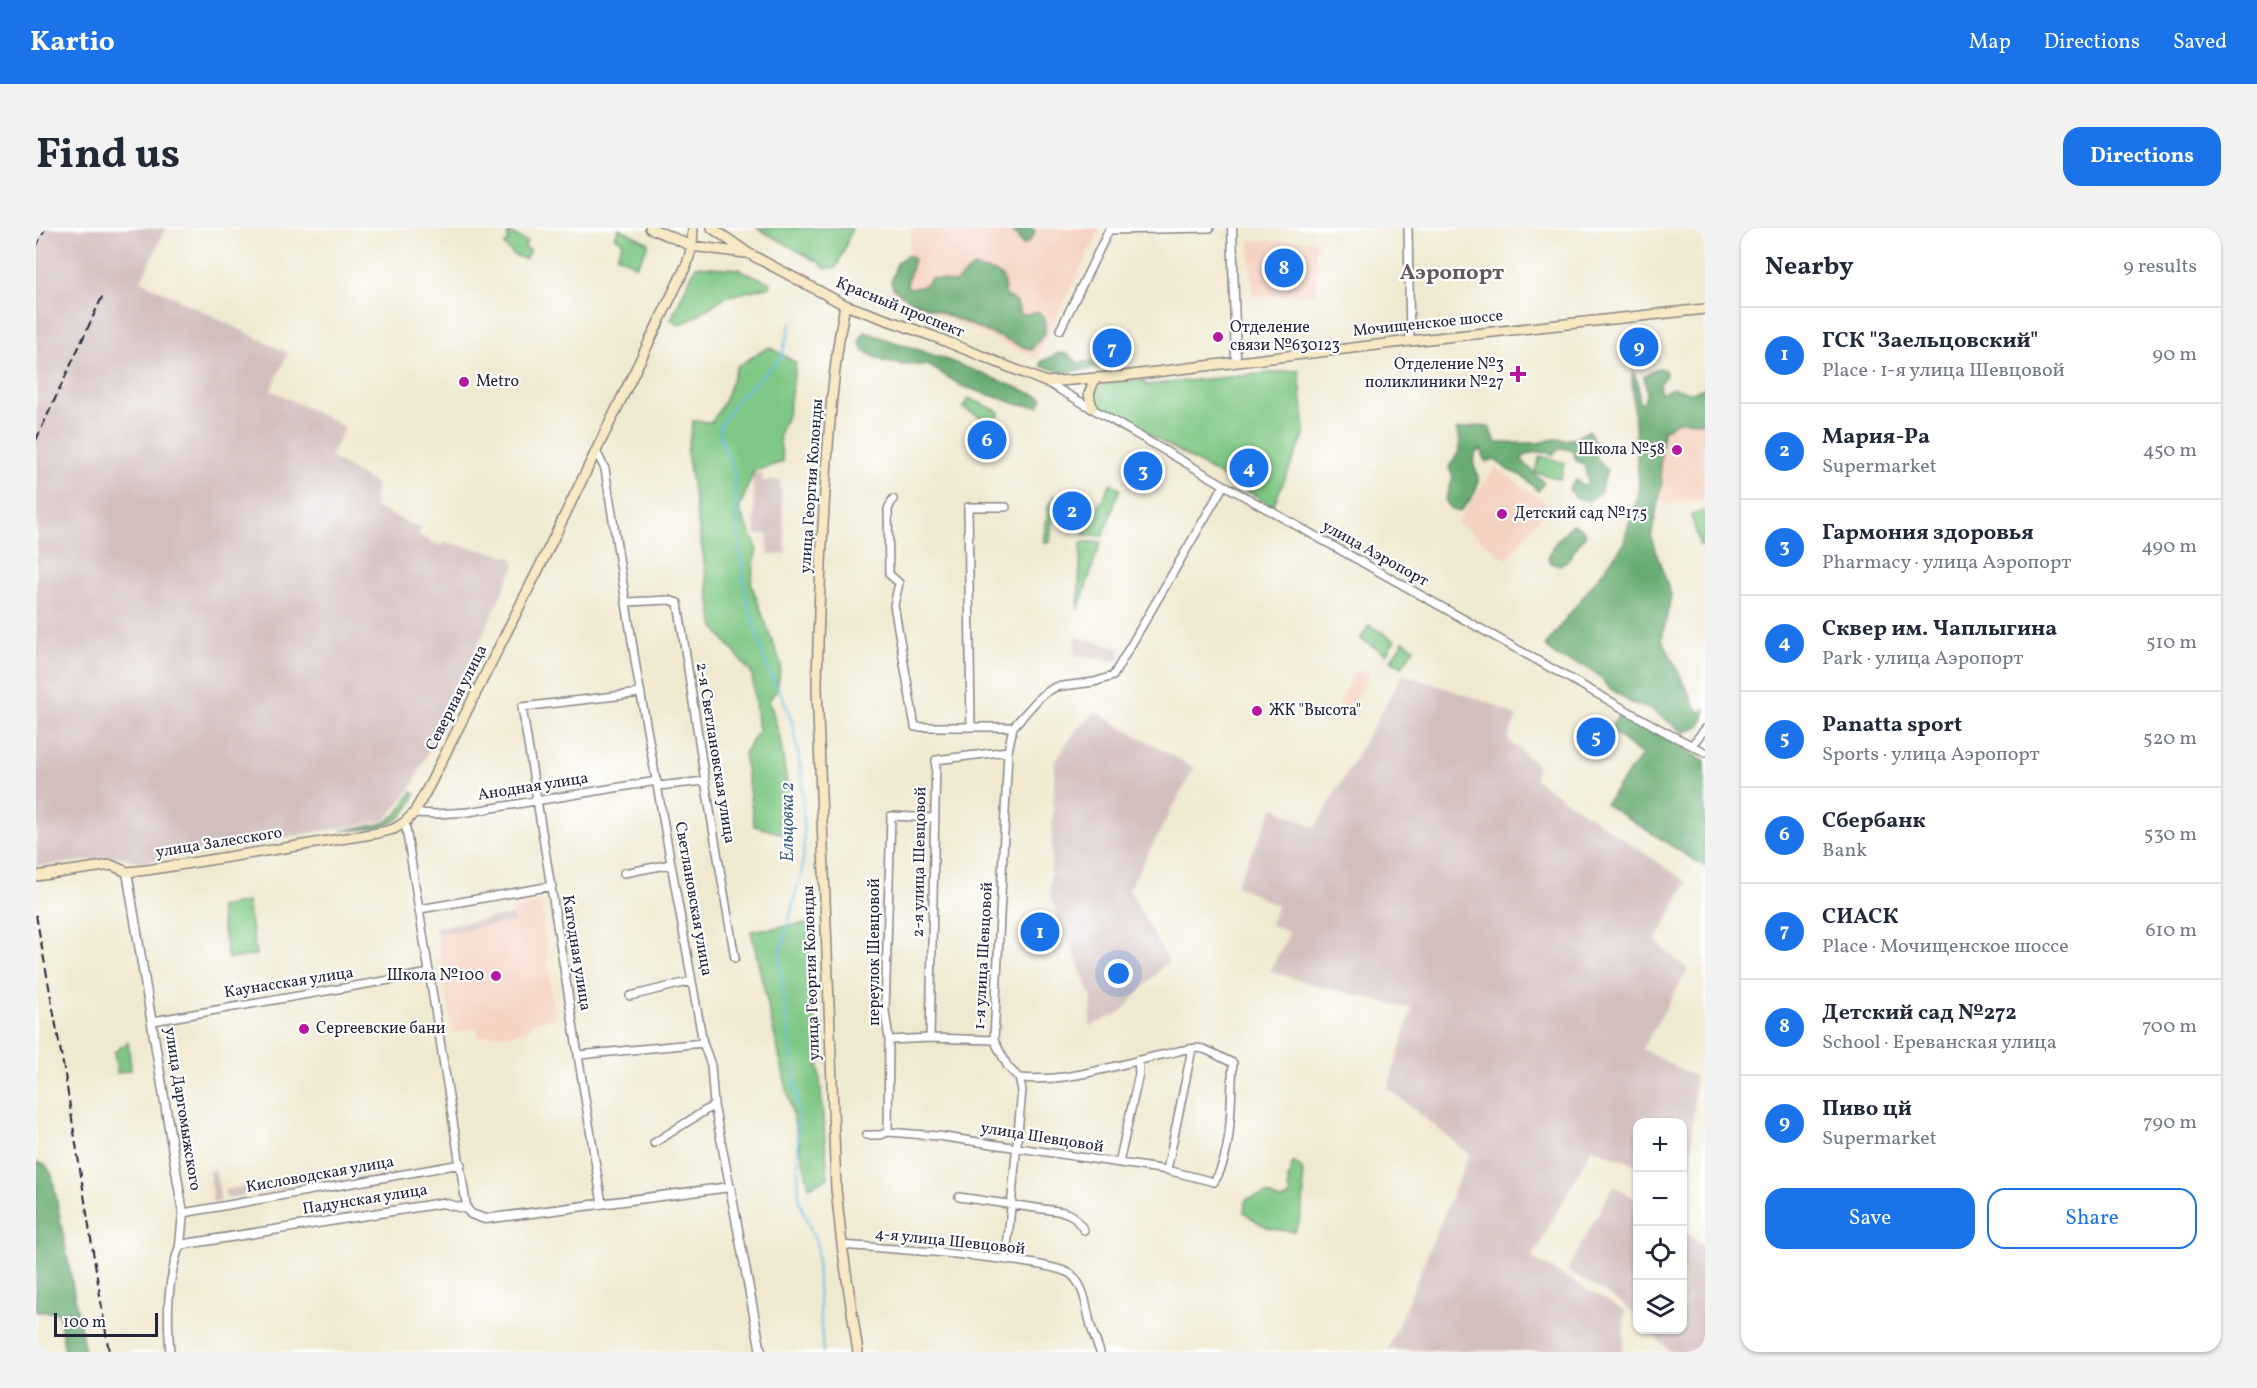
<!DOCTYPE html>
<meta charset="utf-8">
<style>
:root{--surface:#fff;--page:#f2f2f3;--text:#1f2937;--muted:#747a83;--line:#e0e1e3;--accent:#1a73e8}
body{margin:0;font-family:Vollkorn,serif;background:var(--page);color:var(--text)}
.controls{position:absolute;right:18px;bottom:18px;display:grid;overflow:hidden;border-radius:12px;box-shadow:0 2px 4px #0004}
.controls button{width:54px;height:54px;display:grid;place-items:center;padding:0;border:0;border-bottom:2px solid var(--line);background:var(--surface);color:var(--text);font:30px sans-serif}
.scale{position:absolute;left:18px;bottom:15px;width:104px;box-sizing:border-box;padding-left:6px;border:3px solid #22223b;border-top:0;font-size:16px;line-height:21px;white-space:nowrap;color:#22223b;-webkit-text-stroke:4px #fff;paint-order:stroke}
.you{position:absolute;left:1083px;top:746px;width:21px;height:21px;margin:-15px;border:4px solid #fff;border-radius:50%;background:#1a73e8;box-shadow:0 0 0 9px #1a73e833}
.badge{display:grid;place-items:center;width:39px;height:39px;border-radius:50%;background:var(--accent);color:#fff;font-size:20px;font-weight:700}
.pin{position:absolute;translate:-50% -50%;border:3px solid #fff;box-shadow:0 2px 6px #0006}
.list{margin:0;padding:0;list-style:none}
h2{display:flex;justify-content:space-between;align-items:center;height:78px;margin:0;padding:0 24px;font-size:26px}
h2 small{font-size:20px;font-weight:400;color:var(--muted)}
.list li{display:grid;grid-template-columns:39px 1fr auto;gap:18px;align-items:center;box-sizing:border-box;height:96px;padding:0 24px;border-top:2px solid var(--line)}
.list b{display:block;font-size:22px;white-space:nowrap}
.list p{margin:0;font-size:20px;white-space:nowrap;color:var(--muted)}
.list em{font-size:20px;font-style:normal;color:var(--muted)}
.actions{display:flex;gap:12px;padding:18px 24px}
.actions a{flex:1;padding:14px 0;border:2px solid var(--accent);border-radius:18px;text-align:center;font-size:21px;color:var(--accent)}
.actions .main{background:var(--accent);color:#fff}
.icon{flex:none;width:33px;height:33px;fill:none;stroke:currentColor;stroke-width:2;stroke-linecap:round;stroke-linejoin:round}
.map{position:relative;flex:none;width:1669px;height:1124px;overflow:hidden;border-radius:18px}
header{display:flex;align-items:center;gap:36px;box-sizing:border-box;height:84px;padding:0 30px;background:var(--accent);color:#fff}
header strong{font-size:28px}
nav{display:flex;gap:33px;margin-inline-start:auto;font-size:21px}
.intro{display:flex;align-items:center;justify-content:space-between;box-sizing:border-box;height:144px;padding:0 36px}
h1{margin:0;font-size:42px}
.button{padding:15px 27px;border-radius:18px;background:var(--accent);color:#fff;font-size:21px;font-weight:700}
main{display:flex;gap:36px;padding:0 36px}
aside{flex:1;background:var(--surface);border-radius:18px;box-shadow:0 2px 4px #0004}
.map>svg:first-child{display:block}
.built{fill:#f5d2c2}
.industrial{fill:#d1bfbd}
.green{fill:#7fc784;stroke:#507460;stroke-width:1.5}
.forest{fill:#67ac72;stroke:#446756;stroke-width:1.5}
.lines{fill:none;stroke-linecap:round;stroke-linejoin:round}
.stream{stroke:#68bce4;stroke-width:2}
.minor-casing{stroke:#898686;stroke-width:10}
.tertiary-casing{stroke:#898686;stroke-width:11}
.secondary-casing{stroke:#898686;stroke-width:12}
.minor{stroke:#fff;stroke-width:7}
.tertiary{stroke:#fff;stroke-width:8}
.secondary{stroke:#f6e9c3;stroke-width:9}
.rail{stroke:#22223b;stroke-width:2;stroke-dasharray:9 4.5;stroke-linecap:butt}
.poi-dot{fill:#b5179e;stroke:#fff;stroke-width:2}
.labels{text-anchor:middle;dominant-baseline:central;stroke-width:4.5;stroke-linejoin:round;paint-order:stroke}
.street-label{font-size:16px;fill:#22223b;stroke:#fff}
.poi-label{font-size:16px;fill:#22223b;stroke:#fff;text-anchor:start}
.water-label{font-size:18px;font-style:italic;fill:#3e607f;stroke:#fff}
.district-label{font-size:22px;font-weight:bold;fill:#665657;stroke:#fff}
</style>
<header>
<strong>Kartio</strong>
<nav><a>Map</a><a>Directions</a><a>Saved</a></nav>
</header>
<div class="intro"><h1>Find us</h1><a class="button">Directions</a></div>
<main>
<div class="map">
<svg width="1669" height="1124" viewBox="0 0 1669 1124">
<rect width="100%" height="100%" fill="#fff"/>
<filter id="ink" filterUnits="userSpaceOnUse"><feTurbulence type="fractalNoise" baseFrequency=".0167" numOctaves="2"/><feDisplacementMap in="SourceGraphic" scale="12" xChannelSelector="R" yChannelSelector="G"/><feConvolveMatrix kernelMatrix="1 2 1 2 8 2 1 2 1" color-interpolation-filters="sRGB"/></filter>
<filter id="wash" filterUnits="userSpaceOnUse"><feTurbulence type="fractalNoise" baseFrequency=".008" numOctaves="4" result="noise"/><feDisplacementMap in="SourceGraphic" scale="24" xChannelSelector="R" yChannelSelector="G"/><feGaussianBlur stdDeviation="1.35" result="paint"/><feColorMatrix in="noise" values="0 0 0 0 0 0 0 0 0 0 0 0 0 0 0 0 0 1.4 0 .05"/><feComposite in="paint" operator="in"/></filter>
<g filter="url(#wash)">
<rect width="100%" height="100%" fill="#f0e9d1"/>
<path class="built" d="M877,0h188l-65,130 -146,-66 18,-41z
M1280,12l1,54 -65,3 -2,-56z
M1669,171v101l-38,3 -17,-11 -2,-84z
M1459,239l53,38 -41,55 -50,-38z
M1321,441l12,7 -19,33 -12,-6z
M505,675l13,115 -19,4 -9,9 -21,4 -6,-1 -20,3 -1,-10 -25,6 -16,-99 76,-12v-14z"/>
<path class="industrial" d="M0,0h130l-25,53 147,72 -17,37 74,37 -15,30 46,27 -1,23 46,22 -3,6 23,11 3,-4 68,15 3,8 -103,222 -26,33 -244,42 -22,-5 -84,9z
M726,245l1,8 17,-1 6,74 -17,1 -2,-21 -11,1 -4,-61z
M1040,408l45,13 -3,12 -43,-6z
M1367,446l87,29 27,14 -10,22 30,26 -2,14 152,103 -31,59 32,29 -46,79 53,28 -4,107 -8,-3 -1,-59h-44l-1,43 -45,-17 -60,110 93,53 -2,41 -235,-2 81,-196 -81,-66 24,-79 -104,-26 -38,-12 19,-38 -19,-9 7,-18 -41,-21 38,-78 41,21z
M1060,484l98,56 -65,121 39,72 -48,52 -30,13 2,-28 -42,-102 5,-135 22,-32z
M477,687l1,7 -77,12 -2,-7z
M179,942l6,31 -8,1 -4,-31z
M249,952l1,8 -60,10 -2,-8z
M1578,957l23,16v117l-12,-13 -58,-35z
M1647,1003l22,16v105h-35l-21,-22h33z"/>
<path class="green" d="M583,0l30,15 -12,23 -20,-10 6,-14 -8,-5z
M721,0h95c-4,10 -11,35 -17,40h-11l-4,-5z
M473,5l18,9 -3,5 6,3 -5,9 -11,-4 -10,-10 5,-4 -2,-4z
M660,38l43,3 32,14v3l-46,11 -35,23 -12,5 -7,-6z
M733,119l27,16 -8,50 -9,22 4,27 -29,9 -15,38 18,39 -6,36 30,80 -4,26 -8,10 11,37 9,62 -5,35 -30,-8 -10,-73 14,-21 -6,-58 -38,-47 -27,-175 6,-31 19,1 12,-20 13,-36z
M1263,142l6,63 -32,73 -175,-101 -4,-7c3,-21 34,-17 50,-18l2,5z
M932,170l32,14 -6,12 -31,-16z
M1504,228l25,7 -5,16 -25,-7z
M1075,255l9,6 -17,47 -20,-1z
M1018,267l5,3 -6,16 -3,28h-6l4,-36z
M1669,283v34l-5,1 -9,-31z
M1045,314h20l-23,68z
M1333,397l26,15 -9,14 -25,-15z
M1367,413l11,7 -12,19 -11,-7z
M376,564l3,2c-13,37 -40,34 -74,37l44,-8 12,-9z
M211,674l9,53 -28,4 -9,-52z
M771,695l21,255 -19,9 -58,-256z
M92,814l3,28 -14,3 -3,-21z
M1257,934l9,6c3,23 3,42 -7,63 -24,0 -33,-4 -51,-19l2,-13 21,-5 14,7 8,-3 -1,-19z"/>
<path class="forest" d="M975,0h22l2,5 -6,9 -6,3z
M870,28h5l3,4 -7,24 2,4 13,-1 10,-9 23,5 18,-16 22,5 8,6 3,18 11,7 3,10 4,2 14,-3 7,6v15l-14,17 -123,-51 -14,-10 -3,-7 6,-20z
M829,104l80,27 98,39 -4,8 -19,-1 -58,-19 -34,-21h-23l-20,-3 -21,-11 -5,-10z
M1023,125l9,1 10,9 22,-3 9,2 3,5 -50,5 -21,-6v-4z
M1623,140l6,2 1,5 -7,10 2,8 12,-5 18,4 14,-4v34l-27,-1 -15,10 -3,35 2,18 -11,53 20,58 -9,44 34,68 4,6 5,-4c0,15 -7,20 -21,23l-34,-23 -19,-6 -24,-17 -10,-12 -13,-8 -25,-8 -14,-12 78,-101 16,-57 -7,-111 1,-5 5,11 1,20h4l4,-11 -3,-16z
M1441,198l12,1 8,16h40l18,-4 10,1 11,-2 13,-8 8,18 -1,10 11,12 -7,23 -12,8 -13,-4 -6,-8 7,-9 9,6 3,-4 -4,-18 -8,-3 -3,-10c-10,-4 -13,-4 -20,4 -12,-5 -22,-4 -32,4l23,24 -6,8 -14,-14 -16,-7 -13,-10 -9,2 -5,-13 -6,5c-3,11 -1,9 2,19 5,15 -8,29 -18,39l-8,-3 -6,-9 8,-22 -4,-11c10,-15 16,-20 7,-37z
M1536,296l10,5 4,5 -19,27 -7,4 -9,-2 -3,-5 5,-12z
M1584,486l64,34 21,13v106l-100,-63 37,-49 -33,-26z
M0,934l10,3 6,10 33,177h-20l-7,-40h-22z"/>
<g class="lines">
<path class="stream" d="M755,95l-10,35 -45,43 -16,25 1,13 13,32 2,44 10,83 20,67 19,37 8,23 9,53 2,67 -2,25 -22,83 1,25 16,117 2,106 18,44 1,42 5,65"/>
</g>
</g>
<g filter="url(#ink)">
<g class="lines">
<g class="minor-casing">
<path id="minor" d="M1372,0l2,113
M1074,2l100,-2
M1024,102l50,-102
M1012,155l176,102 443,248 38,19
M560,223l9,18 32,204 66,370 8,22 3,40 16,82
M857,271l-5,10 1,65 10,9 -5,22 21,122h98
M591,374l42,-2 9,3 27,178 30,177
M935,498l-3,-219h38
M1656,517l13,-16
M622,558l47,-5
M378,585l22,1 32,-2 189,-31
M369,594l62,387
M588,645l47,-9
M384,681l132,-23
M594,768l62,-15
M117,793l277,-48
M894,810l6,-278 72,-9
M853,812l41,-2 64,2
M543,827l124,-12
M852,904l1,-92 -4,-29 6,-195 44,2
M830,907h14l8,-3 50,4 229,34 47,12c20,-29 16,-84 19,-119 -10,-4 -20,-11 -30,-14 -11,-3 -26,3 -37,5 -49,10 -96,29 -147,24
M618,915l60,-38
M1083,935l20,-89 -1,-14
M1131,942l25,-121
M923,969l105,15 9,4 11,14
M566,976l-80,-497 119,-14
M147,985l278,-49
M806,1017c35,3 211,13 230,30 14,14 14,34 19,51 2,9 6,17 9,26
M970,1032l16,-170 -3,-12 -11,-11 -14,-27 14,-289 5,-24 28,-31 14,-9 39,-5 19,-6 111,-191
M134,1124c-3,-37 -3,-72 10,-107"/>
</g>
<g class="tertiary-casing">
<path id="tertiary" d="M1196,0l4,133
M91,644l56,341 -3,32 262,-42 25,6 4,5 14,5 245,-32 31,165"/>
</g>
<g class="secondary-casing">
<path id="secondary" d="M614,0l42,18 53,7
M676,0l36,25 97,52 90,32 111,45 77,-6 287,-35 295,-32
M809,77c-12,61 -16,124 -20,186 -4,66 -7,131 -8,197l19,501 6,56 16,107
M1056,180l-3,-14 6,-16
M0,648l75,-11 16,7 20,-2 231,-37 16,-4 11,-7 9,-9 16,-29 112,-222 145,-298 5,-18 1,-18"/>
</g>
<use href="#minor" class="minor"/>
<use href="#tertiary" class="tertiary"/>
<use href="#secondary" class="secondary"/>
<path class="rail" d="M0,19l9,-19
M0,212l67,-145
M0,687l29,160 44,277"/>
</g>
</g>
<g class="poi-dot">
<circle cx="1182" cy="109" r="6"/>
<path d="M1479 137h6v6h6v6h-6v6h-6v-6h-6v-6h6z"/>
<circle cx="428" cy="154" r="6"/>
<circle cx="1641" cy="222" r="6"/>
<circle cx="1466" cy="286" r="6"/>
<circle cx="1221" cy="483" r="6"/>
<circle cx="460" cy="748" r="6"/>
<circle cx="268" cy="801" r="6"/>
</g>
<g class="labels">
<g class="street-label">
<text transform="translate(864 80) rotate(22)">Красный проспект</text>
<text transform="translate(1392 96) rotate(-6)">Мочищенское шоссе</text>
<text transform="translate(776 258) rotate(-86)">улица Георгия Колонды</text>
<text transform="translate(1339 326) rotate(29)">улица Аэропорт</text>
<text transform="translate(421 470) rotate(-63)">Северная улица</text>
<text transform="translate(679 525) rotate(81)">2-я Светлановская улица</text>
<text transform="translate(497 559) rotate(-9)">Анодная улица</text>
<text transform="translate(183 615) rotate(-9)">улица Залесского</text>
<text transform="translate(884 634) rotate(-89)">2-я улица Шевцовой</text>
<text transform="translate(657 671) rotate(80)">Светлановская улица</text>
<text transform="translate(839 724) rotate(-90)">переулок Шевцовой</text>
<text transform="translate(540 725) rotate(81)">Катодная улица</text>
<text transform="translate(948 728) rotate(-87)">1-я улица Шевцовой</text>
<text transform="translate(776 745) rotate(-92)">улица Георгия Колонды</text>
<text transform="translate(253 755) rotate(-9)">Каунасская улица</text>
<text transform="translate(146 881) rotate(81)">улица Даргомыжского</text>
<text transform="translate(1006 910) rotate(9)">улица Шевцовой</text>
<text transform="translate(284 947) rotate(-10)">Кисловодская улица</text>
<text transform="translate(329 972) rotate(-9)">Падунская улица</text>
<text transform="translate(914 1014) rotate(6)">4-я улица Шевцовой</text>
</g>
<g class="poi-label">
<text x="1194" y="100">Отделение<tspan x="1194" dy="18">связи №630123</tspan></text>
<text x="1468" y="137" text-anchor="end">Отделение №3<tspan x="1468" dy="18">поликлиники №27</tspan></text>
<text x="440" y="154">Metro</text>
<text x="1629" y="222" text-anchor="end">Школа №58</text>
<text x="1478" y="286">Детский сад №175</text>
<text x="1233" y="483">ЖК "Высота"</text>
<text x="448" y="748" text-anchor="end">Школа №100</text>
<text x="280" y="801">Сергеевские бани</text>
</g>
<g class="water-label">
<text transform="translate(752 594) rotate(-90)">Ельцовка 2</text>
</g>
<g class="district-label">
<text x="1416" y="45">Аэропорт</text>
</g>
</g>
</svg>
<div class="controls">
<button>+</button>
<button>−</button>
<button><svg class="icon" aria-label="locate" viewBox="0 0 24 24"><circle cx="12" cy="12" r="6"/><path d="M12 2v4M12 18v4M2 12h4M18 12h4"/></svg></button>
<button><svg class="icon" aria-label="layers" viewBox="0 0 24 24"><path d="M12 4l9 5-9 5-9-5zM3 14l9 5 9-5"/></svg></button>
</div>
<div class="scale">100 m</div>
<div class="you"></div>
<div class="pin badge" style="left:1004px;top:704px">1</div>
<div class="pin badge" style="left:1036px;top:283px">2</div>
<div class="pin badge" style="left:1107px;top:243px">3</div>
<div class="pin badge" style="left:1213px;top:240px">4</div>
<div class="pin badge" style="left:1560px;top:509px">5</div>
<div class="pin badge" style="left:951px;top:212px">6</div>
<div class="pin badge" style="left:1076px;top:120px">7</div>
<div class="pin badge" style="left:1248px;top:40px">8</div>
<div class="pin badge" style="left:1603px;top:119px">9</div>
</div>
<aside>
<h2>Nearby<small>9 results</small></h2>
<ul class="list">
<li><span class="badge">1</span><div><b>ГСК &quot;Заельцовский&quot;</b><p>Place · 1-я улица Шевцовой</p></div><em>90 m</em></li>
<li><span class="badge">2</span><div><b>Мария-Ра</b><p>Supermarket</p></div><em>450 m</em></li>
<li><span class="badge">3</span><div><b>Гармония здоровья</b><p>Pharmacy · улица Аэропорт</p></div><em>490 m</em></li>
<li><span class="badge">4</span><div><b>Сквер им. Чаплыгина</b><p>Park · улица Аэропорт</p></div><em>510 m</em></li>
<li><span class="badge">5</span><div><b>Panatta sport</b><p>Sports · улица Аэропорт</p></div><em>520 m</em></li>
<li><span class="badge">6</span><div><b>Сбербанк</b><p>Bank</p></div><em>530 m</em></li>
<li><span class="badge">7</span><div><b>СИАСК</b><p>Place · Мочищенское шоссе</p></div><em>610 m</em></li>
<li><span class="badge">8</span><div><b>Детский сад №272</b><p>School · Ереванская улица</p></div><em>700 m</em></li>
<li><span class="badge">9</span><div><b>Пиво цй</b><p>Supermarket</p></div><em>790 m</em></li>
</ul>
<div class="actions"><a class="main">Save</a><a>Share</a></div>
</aside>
</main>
